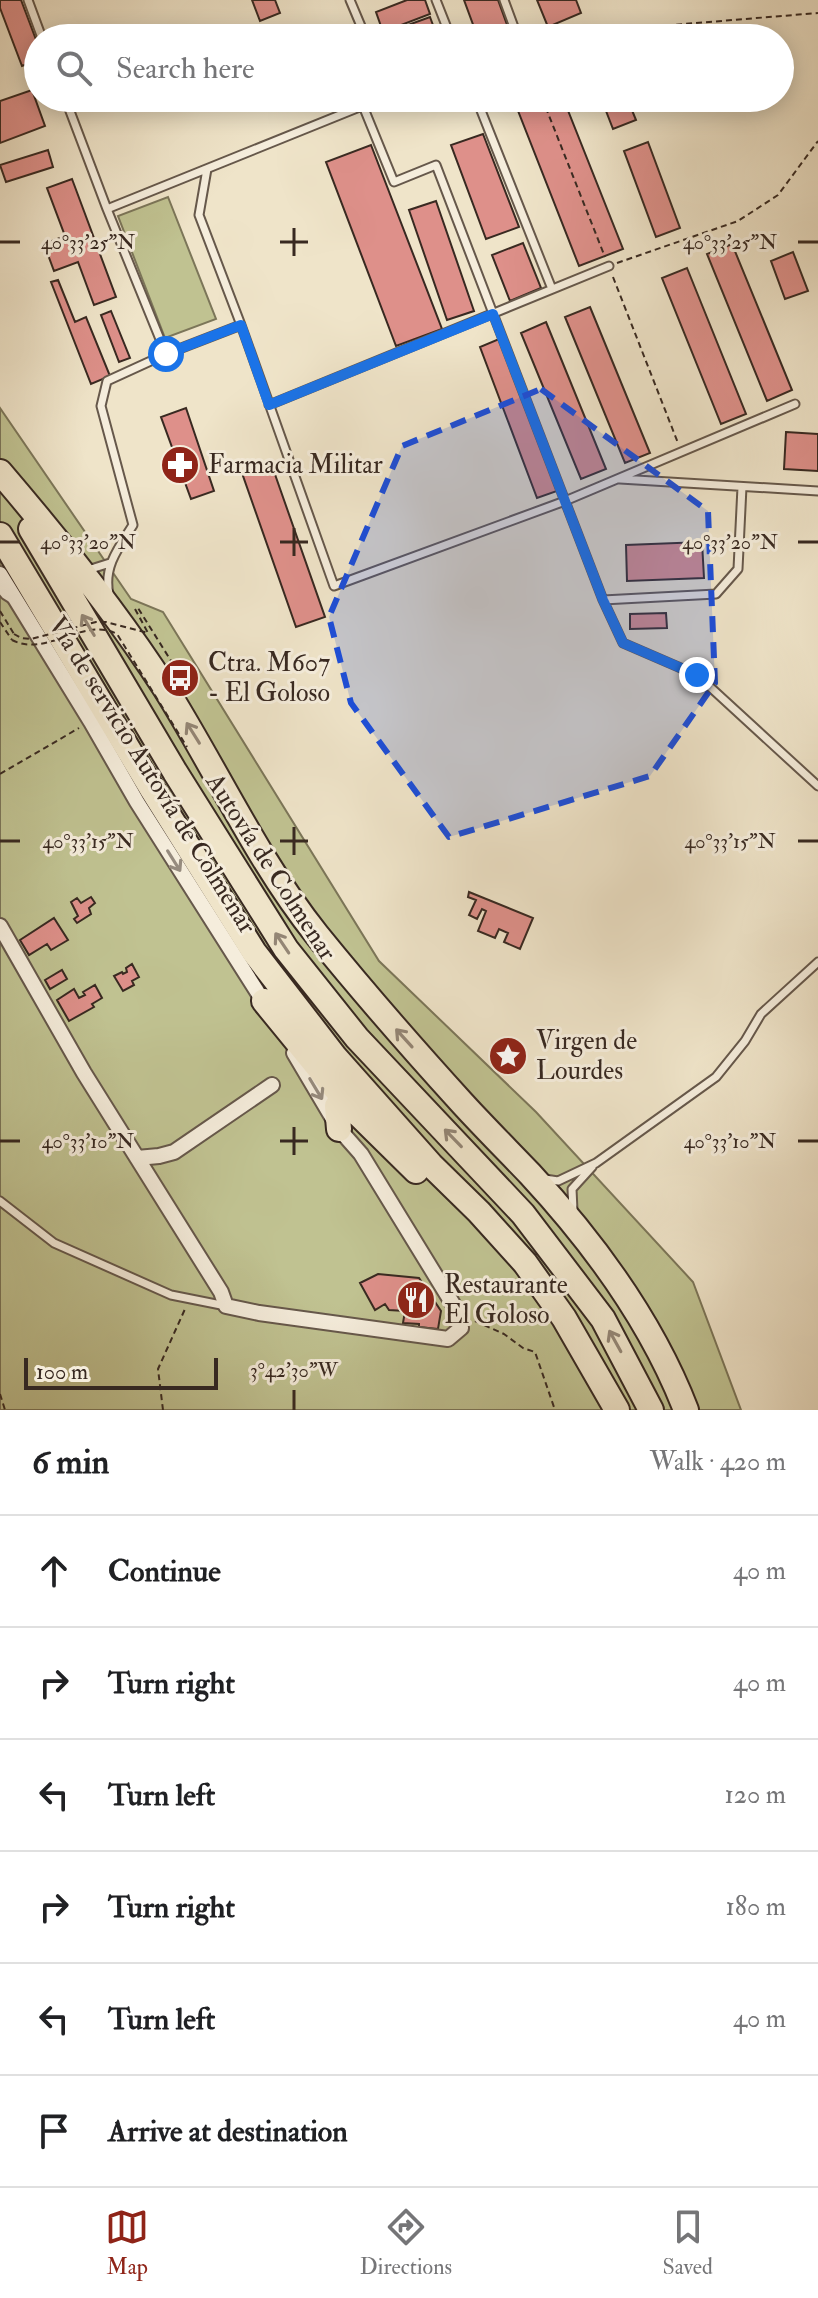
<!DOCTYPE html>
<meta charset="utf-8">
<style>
:root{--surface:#fff;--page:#f6f6f6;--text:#202124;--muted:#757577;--line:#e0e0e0;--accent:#8f2418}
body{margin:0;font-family:"IM FELL Double Pica",serif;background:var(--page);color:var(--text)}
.scale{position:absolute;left:24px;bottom:20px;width:194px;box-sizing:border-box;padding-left:8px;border:4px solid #382921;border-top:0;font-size:22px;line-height:28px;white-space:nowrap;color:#382921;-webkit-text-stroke:6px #f5eddc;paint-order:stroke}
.stop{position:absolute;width:24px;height:24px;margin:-18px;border:6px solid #1a73e8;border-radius:50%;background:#fff}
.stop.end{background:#1a73e8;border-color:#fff;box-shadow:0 2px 8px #0008}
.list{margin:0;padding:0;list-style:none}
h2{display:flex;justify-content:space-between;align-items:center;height:104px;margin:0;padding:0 32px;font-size:34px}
h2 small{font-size:26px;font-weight:400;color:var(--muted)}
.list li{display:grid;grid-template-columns:52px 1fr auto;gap:24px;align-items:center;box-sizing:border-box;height:112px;padding:0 32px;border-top:2px solid var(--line)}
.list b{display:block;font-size:30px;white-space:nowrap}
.list em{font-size:26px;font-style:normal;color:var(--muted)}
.icon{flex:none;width:44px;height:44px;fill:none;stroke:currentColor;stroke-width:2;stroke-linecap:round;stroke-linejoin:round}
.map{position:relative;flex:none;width:818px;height:1410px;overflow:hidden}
.search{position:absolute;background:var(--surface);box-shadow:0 4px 20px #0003;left:24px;right:24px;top:24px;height:88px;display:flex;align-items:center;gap:20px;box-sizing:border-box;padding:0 28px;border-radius:44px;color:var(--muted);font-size:30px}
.sheet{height:776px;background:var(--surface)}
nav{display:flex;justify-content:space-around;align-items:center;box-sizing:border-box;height:112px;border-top:2px solid var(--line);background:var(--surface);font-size:22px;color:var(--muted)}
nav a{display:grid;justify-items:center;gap:4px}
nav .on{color:var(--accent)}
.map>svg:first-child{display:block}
.green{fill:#c0c291;stroke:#7c7659;stroke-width:2}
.building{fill:#de908a;stroke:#382921;stroke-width:2}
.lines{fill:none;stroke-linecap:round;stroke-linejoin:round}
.lane-casing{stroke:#66584b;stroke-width:11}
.street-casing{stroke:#66584b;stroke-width:18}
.highway-casing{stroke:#382921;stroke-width:28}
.path{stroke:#382921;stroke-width:2;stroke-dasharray:6 4;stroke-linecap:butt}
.lane{stroke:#f5eddc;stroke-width:7}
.street{stroke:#f5eddc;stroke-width:14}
.highway{stroke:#efe4c9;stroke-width:24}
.path-bridge{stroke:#382921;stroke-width:2;stroke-dasharray:6 4;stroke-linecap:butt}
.oneway{stroke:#948675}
.oneway2{stroke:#968b7e}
.route{stroke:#1a73e8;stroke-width:10}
.marked{fill:#1d4ed8;fill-opacity:0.2;stroke:#1d4ed8;stroke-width:6;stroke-dasharray:16 10;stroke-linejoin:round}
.ticks{fill:none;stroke:#382921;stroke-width:3}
.labels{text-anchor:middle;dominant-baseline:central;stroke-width:6;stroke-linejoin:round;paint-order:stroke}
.poi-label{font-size:26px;fill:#382921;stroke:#f5eddc;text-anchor:start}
.street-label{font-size:26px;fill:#382921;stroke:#f5eddc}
.ticks-label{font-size:20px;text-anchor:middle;fill:#382921;stroke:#f5eddc;stroke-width:6;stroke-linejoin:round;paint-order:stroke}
</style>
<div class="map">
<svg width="818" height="1410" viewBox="0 0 818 1410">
<rect width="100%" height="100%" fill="#efe4c9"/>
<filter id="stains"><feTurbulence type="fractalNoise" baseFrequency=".0025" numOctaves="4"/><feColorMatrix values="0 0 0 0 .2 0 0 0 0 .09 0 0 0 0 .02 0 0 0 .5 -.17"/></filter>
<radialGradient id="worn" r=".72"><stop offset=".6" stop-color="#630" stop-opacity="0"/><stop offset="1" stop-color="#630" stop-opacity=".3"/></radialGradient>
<path class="green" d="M168,197l48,122 -51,19 -47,-122z
M0,408l131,191 32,13 216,349 157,151 157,170 48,128h-741z"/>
<path class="building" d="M0,0h21l17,45v15l-16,6 -22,-58z
M252,0h23l5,13 -20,8z
M407,0h18l5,14 -47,18 -7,-20z
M464,0h34l12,33 -14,5h-18z
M537,0h39l5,13 -33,14z
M430,17l7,19 -52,2 -2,-4z
M32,90l13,36 -45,17v-42z
M513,98h50l60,151 -44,17z
M601,98h26l9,22 -23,9z
M483,134l36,93 -33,12 -35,-94z
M648,142l32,86 -24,9 -32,-86z
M371,145l71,184 -46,17 -70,-184z
M48,150l5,17 -47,15 -6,-17z
M72,179l44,118 -22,8 -16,-43 -24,9 -10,-27 21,-8 -18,-48z
M436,201l38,110 -27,9 -38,-110z
M523,243l18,45 -31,13 -18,-46z
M732,244l60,146 -25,11 -60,-147z
M793,252l15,39 -23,8 -14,-38z
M687,268l59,146 -25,10 -59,-146z
M58,280l17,42 11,-5 24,59 -19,8 -40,-102z
M590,307l60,146 -25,10 -60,-146z
M111,311l19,47 -11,4 -18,-47z
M546,322l60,147 -25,10 -60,-146z
M499,339l58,152 -20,7 -57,-151z
M186,408l28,83 -23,8 -30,-82z
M786,432l32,2v37l-34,-2z
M271,463l54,154 -29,10 -54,-154z
M702,542l2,36 -77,3 -1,-36z
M666,613l1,15 -37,1v-15z
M469,892l64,26 -13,31 -16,-7 4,-9 -9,-4 -4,9 -17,-7 8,-20 -4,-2 -5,10 -8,-4 7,-15 -8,-3z
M91,897l4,6 -6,5 2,6 -14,9 -3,-4 4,-3 -7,-14 6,-4 4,5z
M54,918l14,22 -17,10 -4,-6 -18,11 -9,-15z
M132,964l7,13 -7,4 2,4 -11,6 -9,-15 8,-4 1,2 4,-2 -1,-4z
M62,970l5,9 -17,10 -5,-9z
M95,985l7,13 -10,6 2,3 -25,14 -12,-21 17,-11 5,9 6,-3 -2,-3z
M378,1274l41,4 22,33 -3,18 -19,-2v-3l-16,-1 2,-12 -16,-1 -4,-6 -10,6 -15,-27z"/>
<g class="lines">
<g class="lane-casing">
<path id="lane" d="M28,0l14,38
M350,0l16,38
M436,0l15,38
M504,0l14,38
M65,98l42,111 59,145
M476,98l76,191
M363,106l31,76 42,-17 167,435 20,43 74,32 121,111
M207,169l-8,46 42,110 93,261 231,-85 230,-97
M107,209l275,-111
M269,405l340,-139
M620,479l198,12
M85,567l6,2 19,-6
M0,589l5,6 8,5
M109,594c-6,-27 10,-47 24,-69l-32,-119 6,-25 59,-27 75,-29
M603,600l113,-6 22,-25 4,-82
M545,1179l13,2 38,-18 120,-86 29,-36 16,-27 57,-52
M0,1201l54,42 117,52 55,11
M573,1210l-1,-21 20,-22"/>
</g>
<g class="street-casing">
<path id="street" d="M0,574l91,148 46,80 130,205
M0,926l84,147 137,219 5,14 33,7 189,26 13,-11 -2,-14 -98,-160 -22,-25 -45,-76
M137,1158l22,-2 15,-4 98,-67"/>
</g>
<g class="highway-casing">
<path id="highway" d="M0,472c59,69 116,140 165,216 51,81 92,172 152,247 47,58 96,114 146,169 22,24 45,47 67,70 64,69 122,148 156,236
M31,529l144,243 111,177 71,89 166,176 80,105 48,91
M0,535l152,254 102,163 81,105 96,108 48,47 46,51 39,55 53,92
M264,1001l85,104 67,66
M339,1129l-2,-23 12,-1"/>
</g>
<path class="path" d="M547,38l16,-4 255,-21
M542,98l63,159
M617,263l121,-42 40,-26 40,-54
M613,277l65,166
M0,611l14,23
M0,622l12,18
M0,774l79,-46
M475,1321l29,13 19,14 12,4 20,58
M0,1394l5,16
M163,1410l-5,-41 27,-60"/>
<use href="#lane" class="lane"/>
<use href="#street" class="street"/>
<use href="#highway" class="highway"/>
<path class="path-bridge" d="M14,634l7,4 10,1 65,-17h10l42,11 -13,-24 3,-1 40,64
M12,640c34,18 72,-24 105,-6l70,113"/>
</g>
<defs><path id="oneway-shaft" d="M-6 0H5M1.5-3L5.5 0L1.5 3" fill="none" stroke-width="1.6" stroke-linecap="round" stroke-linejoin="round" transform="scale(2)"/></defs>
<g class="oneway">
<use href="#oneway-shaft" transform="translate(88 625) rotate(-121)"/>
<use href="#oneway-shaft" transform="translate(193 733) rotate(-122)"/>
<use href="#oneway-shaft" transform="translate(282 943) rotate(-124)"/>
<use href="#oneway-shaft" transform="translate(404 1038) rotate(-132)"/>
<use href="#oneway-shaft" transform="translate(453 1138) rotate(-134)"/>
<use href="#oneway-shaft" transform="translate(615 1341) rotate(-119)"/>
</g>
<g class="oneway2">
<use href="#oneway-shaft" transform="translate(174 861) rotate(58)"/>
<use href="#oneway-shaft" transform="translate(316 1089) rotate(59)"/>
</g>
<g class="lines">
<path class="route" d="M166,354l75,-29 28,80 224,-91 110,286 20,43 74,32"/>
</g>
<path class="marked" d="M541,389l167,122 7,172 -65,93 -201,61 -98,-134 -22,-86 73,-171z"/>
<path class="ticks" d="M294,228v28M0,242h20M280,242h28M798,242h20M294,528v28M0,542h20M280,542h28M798,542h20M294,827v28M0,841h20M280,841h28M798,841h20M294,1127v28M0,1141h20M280,1141h28M798,1141h20M294,1390v20"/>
<defs>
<g id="pharmacy-disc" transform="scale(2)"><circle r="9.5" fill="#8f2418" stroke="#f5eddc"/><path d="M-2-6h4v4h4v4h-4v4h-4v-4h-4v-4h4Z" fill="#fff"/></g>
<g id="bus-disc" transform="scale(2)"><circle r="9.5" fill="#8f2418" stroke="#f5eddc"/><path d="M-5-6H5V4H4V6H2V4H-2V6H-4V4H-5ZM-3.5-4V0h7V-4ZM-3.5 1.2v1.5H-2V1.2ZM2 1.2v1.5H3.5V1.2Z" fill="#fff"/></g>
<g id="sight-disc" transform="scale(2)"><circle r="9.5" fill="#8f2418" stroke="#f5eddc"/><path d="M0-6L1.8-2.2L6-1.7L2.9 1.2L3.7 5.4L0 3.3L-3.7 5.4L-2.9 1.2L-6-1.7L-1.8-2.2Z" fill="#fff"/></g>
<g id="restaurant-disc" transform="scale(2)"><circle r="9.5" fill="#8f2418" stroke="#f5eddc"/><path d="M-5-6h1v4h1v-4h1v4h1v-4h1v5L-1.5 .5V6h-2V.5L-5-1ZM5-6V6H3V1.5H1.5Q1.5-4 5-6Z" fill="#fff"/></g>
</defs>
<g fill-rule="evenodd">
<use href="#pharmacy-disc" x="180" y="465"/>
<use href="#bus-disc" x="180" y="678"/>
<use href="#sight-disc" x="508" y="1056"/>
<use href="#restaurant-disc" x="416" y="1300"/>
</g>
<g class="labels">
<g class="poi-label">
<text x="208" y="465">Farmacia Militar</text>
<text x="208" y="663">Ctra. M607<tspan x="208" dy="30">- El Goloso</tspan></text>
<text x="536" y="1041">Virgen de<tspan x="536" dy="30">Lourdes</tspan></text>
<text x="444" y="1285">Restaurante<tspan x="444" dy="30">El Goloso</tspan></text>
</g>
<g class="street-label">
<text transform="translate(152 775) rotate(58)">Vía de servicio Autovía de Colmenar</text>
<text transform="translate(271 867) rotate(57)">Autovía de Colmenar</text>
</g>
</g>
<g class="ticks-label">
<text x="88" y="249">40°33'25"N</text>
<text x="730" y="249">40°33'25"N</text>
<text x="88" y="549">40°33'20"N</text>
<text x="730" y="549">40°33'20"N</text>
<text x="88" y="848">40°33'15"N</text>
<text x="730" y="848">40°33'15"N</text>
<text x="88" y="1148">40°33'10"N</text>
<text x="730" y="1148">40°33'10"N</text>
<text x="294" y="1377">3°42'30"W</text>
</g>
<rect width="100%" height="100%" filter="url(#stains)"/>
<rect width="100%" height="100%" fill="url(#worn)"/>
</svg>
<div class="scale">100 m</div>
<div class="stop" style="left:166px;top:354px"></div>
<div class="stop end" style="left:697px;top:675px"></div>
<div class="search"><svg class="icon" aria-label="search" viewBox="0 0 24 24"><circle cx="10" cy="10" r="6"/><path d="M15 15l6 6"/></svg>Search here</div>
</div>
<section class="sheet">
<h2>6 min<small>Walk · 420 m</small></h2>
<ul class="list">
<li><svg class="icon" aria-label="ahead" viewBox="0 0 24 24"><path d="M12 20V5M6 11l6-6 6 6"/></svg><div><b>Continue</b></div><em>40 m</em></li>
<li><svg class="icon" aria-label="right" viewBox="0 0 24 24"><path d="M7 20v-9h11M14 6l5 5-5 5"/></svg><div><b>Turn right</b></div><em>40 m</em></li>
<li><svg class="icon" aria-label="left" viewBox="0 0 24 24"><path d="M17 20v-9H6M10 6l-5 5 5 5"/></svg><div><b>Turn left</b></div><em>120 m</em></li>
<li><svg class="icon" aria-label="right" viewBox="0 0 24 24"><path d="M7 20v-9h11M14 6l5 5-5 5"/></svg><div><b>Turn right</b></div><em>180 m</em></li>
<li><svg class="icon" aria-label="left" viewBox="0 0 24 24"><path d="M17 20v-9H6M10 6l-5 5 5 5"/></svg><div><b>Turn left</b></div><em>40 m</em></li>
<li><svg class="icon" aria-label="arrive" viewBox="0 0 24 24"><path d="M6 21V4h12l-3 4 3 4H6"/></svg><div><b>Arrive at destination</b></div></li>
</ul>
</section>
<nav>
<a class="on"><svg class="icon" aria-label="map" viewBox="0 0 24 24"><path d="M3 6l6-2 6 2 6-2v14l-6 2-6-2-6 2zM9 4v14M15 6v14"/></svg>Map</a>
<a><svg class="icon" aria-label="directions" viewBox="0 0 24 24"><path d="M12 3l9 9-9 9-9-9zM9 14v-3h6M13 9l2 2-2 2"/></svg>Directions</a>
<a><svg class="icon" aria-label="saved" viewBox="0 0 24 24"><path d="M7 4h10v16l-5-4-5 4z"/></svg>Saved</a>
</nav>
